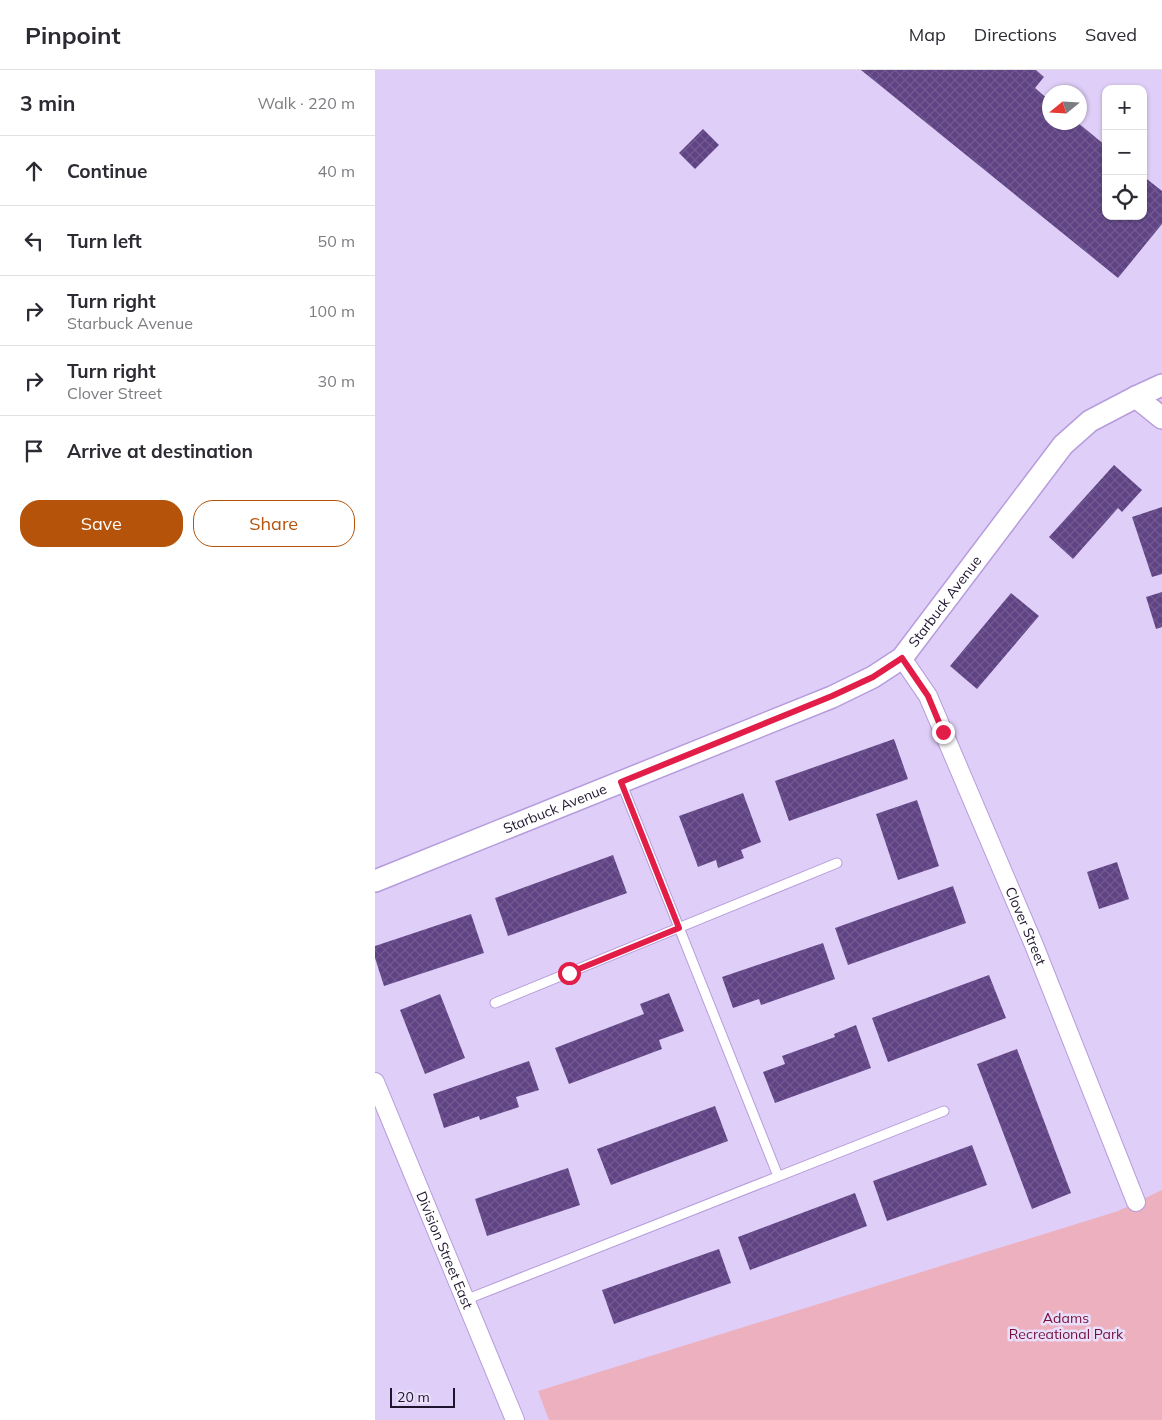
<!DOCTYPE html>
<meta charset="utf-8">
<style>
:root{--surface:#fff;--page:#f7f7f7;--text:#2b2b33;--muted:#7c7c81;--line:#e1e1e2;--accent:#b45309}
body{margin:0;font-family:Mulish,sans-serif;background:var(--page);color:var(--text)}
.controls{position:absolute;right:15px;top:15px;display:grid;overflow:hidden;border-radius:10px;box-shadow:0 1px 4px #0004}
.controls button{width:45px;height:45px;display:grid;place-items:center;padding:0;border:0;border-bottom:1px solid var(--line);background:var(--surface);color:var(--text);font:25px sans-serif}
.compass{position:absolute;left:667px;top:15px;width:45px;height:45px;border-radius:50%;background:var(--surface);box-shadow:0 1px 4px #0004;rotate:252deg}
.scale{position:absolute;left:15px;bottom:12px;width:65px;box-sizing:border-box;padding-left:5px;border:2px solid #1f142d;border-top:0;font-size:14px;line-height:18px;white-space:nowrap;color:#1f142d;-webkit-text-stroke:4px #e9dffb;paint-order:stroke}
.stop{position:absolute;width:15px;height:15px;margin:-11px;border:4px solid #e11d48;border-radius:50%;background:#fff}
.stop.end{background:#e11d48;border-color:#fff;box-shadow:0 1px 5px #0008}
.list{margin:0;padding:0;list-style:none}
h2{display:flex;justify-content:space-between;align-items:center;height:65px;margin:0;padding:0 20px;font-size:21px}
h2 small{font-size:16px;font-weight:400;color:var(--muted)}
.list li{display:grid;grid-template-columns:32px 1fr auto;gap:15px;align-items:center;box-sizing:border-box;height:70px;padding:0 20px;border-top:1px solid var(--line)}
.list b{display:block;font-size:19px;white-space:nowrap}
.list p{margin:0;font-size:16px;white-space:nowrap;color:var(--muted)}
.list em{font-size:16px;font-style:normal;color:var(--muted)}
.actions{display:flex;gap:10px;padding:15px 20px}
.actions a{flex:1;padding:11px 0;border:1px solid var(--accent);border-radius:20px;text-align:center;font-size:18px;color:var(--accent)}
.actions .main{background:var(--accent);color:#fff}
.icon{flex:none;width:28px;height:28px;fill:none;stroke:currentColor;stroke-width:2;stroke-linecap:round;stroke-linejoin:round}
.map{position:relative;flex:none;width:787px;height:1350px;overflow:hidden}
header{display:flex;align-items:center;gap:30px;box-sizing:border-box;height:70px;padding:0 25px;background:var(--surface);border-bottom:1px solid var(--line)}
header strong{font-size:24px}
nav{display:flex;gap:28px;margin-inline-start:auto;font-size:18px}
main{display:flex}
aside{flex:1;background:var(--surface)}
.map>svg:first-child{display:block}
.park{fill:#edb0bf}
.building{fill:url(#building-cross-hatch)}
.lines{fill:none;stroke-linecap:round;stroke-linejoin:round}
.service-casing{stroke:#b69cdd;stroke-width:11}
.minor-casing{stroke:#b69cdd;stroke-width:20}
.tertiary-casing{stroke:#b69cdd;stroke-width:24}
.service{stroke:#fff;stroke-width:9}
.minor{stroke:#fff;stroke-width:18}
.tertiary{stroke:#fff;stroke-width:21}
.route{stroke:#e11d48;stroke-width:6}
.labels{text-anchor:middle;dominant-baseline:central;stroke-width:5;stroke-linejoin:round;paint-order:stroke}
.street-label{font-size:14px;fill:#1f142d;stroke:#e9dffb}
.park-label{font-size:14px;fill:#740f3a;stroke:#e9dffb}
</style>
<header>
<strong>Pinpoint</strong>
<nav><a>Map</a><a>Directions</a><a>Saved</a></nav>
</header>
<main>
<aside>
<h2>3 min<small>Walk · 220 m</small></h2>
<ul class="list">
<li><svg class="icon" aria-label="ahead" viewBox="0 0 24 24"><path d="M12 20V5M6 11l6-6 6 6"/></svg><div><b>Continue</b></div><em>40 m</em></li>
<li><svg class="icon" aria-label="left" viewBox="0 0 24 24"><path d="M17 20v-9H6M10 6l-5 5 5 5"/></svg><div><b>Turn left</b></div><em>50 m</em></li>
<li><svg class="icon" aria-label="right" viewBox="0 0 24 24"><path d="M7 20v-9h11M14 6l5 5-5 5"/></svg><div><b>Turn right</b><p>Starbuck Avenue</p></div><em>100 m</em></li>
<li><svg class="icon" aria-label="right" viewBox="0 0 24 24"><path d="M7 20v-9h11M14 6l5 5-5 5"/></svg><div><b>Turn right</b><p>Clover Street</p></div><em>30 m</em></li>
<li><svg class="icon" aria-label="arrive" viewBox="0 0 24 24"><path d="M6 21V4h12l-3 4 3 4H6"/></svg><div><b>Arrive at destination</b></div></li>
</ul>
<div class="actions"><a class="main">Save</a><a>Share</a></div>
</aside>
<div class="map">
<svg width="787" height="1350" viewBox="0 0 787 1350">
<defs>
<pattern id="building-cross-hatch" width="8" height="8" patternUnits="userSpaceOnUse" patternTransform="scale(1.25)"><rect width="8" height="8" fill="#5f4384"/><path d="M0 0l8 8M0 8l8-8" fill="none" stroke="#725a90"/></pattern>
</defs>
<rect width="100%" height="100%" fill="#dfcff8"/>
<path class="park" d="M787,1120v230h-613l-11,-29 580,-180z"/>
<path class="building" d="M486,0h175l8,7 -9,11 14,12v22h28l29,24v70h37v-40l19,15v33l-44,54z
M328,59l16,16 -24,24 -16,-16z
M739,395l28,25 -20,22 -4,-4 -45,51 -24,-22z
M787,437v67l-10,3 -20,-60z
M787,522v35l-6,2 -10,-32z
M636,523l28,23 -62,73 -27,-23z
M519,669l14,40 -119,42 -14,-40z
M368,723l18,49 -20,8 3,8 -26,10 -2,-8 -18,7 -19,-51z
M542,730l22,66 -41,14 -22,-66z
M238,785l14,38 -119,43 -13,-38z
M742,792l12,37 -30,10 -12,-37z
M578,816l13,37 -118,42 -13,-37z
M96,844l13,39 -100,33 -9,-28v-12z
M448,873l12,36 -74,26 -2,-6 -26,9 -11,-31z
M614,905l17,43 -118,44 -16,-44z
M294,923l15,38 -25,9 3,9 -93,35 -14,-36 89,-34 -4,-10z
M65,924l25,64 -40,16 -25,-64z
M481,955l15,43 -96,35 -12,-31 22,-8 -3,-8 53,-19 -1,-3z
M642,979l54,144 -39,16 -55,-145z
M154,991l10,29 -23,7 3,10 -39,13 -1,-4 -35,12 -11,-34z
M340,1036l13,35 -117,44 -14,-36z
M597,1075l15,40 -100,36 -14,-40z
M193,1098l12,37 -93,31 -12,-37z
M480,1123l12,33 -117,44 -12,-33z
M344,1179l12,34 -117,41 -12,-34z"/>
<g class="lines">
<g class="service-casing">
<path id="service" d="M246,712l157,394
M120,933l342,-140
M90,1230l479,-189"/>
</g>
<g class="minor-casing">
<g id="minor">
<path id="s1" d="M527,588l26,38 106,249 102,257"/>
<path id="s2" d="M0,1012l140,338"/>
</g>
</g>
<g class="tertiary-casing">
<g id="tertiary">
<path d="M761,327l26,21"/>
<path id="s3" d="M0,811l457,-184 41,-20 29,-19 161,-213 27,-24 46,-24 26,-12"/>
</g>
</g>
<use href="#service" class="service"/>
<use href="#minor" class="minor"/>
<use href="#tertiary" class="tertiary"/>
</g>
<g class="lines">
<path class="route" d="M194,903l110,-45 -58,-146 211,-86 41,-19 29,-19 26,38 15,36"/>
</g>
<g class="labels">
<g class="street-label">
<text stroke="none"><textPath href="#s3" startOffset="644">Starbuck Avenue</textPath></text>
<text stroke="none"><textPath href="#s3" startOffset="194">Starbuck Avenue</textPath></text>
<text stroke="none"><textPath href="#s1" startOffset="296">Clover Street</textPath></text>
<text stroke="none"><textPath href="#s2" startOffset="182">Division Street East</textPath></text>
</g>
<g class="park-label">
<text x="691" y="1248">Adams<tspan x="691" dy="16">Recreational Park</tspan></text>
</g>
</g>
</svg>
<div class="controls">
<button>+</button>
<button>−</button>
<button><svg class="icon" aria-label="locate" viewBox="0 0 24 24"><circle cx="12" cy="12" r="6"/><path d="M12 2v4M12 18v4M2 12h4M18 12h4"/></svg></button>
</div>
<svg class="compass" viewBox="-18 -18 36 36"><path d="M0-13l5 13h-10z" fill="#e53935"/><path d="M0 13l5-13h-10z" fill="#7c7c81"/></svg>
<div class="scale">20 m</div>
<div class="stop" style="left:194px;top:903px"></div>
<div class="stop end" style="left:568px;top:662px"></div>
</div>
</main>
